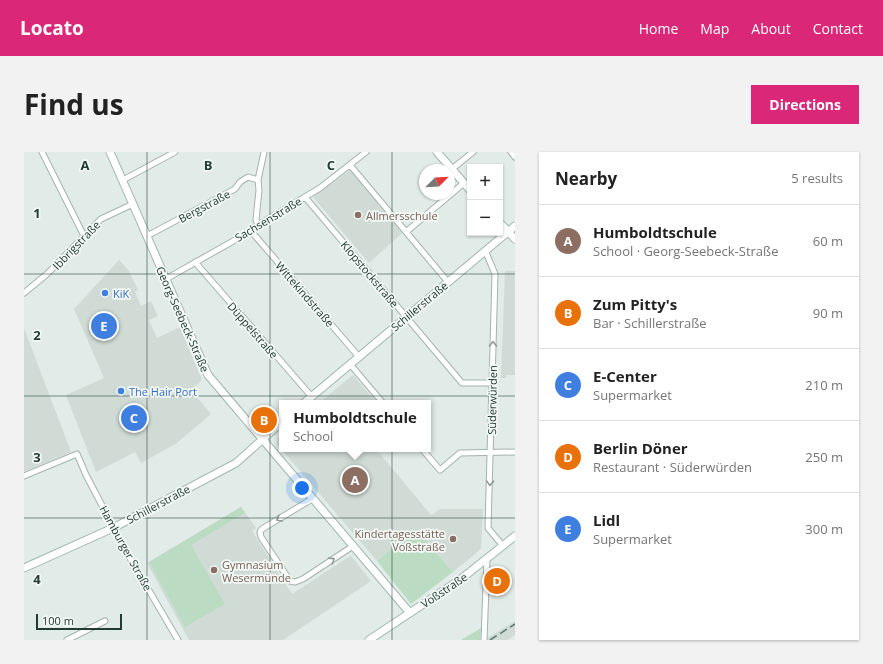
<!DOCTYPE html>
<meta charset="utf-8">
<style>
:root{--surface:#fff;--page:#f2f2f2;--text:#222;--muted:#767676;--line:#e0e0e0;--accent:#db2777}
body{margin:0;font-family:"Open Sans",sans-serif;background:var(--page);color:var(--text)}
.controls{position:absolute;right:12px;top:12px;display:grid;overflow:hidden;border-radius:0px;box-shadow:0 1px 3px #0004}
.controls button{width:36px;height:36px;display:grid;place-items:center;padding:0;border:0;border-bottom:1px solid var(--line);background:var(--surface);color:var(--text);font:20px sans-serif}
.compass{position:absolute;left:395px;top:12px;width:36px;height:36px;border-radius:50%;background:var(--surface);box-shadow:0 1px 3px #0004;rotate:66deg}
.scale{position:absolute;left:12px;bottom:10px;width:86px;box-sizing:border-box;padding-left:4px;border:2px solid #223b34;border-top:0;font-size:11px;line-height:14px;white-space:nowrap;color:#223b34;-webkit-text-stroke:3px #f2f8f5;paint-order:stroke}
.you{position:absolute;left:278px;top:336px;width:14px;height:14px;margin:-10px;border:3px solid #fff;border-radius:50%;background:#1a73e8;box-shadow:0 0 0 6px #1a73e833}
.badge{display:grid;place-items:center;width:26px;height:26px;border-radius:50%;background:var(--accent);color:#fff;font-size:13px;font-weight:700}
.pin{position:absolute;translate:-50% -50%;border:2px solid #fff;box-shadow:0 1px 4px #0006}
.popup{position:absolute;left:255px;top:248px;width:152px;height:52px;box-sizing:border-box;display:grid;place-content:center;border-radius:0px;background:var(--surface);filter:drop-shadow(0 1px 3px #0005);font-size:13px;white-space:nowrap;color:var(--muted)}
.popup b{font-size:15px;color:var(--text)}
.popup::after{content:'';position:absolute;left:50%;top:100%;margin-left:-8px;border:8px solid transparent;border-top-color:var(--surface)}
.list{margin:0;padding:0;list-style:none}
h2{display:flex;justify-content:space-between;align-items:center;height:52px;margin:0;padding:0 16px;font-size:17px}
h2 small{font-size:13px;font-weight:400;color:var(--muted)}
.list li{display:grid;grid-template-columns:26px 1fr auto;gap:12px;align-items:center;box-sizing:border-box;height:72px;padding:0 16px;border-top:1px solid var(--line)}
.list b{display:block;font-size:15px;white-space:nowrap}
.list p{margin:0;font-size:13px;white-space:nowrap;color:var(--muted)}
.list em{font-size:13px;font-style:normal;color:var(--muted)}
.map{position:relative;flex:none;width:491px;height:488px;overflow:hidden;border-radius:0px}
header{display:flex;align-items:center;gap:24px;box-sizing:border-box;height:56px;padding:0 20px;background:var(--accent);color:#fff}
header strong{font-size:19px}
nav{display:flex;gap:22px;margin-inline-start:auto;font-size:14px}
.intro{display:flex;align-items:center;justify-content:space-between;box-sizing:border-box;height:96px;padding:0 24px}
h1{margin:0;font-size:28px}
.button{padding:10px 18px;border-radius:0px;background:var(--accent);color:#fff;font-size:14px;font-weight:700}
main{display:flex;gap:24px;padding:0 24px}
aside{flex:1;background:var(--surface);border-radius:0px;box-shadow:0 1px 3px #0004}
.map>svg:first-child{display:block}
.built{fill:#d0dbd6}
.green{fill:#bbdcc3}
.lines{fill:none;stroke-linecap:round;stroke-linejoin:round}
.street-casing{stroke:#a4b3ae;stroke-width:7}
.secondary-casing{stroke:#a0b7ae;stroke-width:9}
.street{stroke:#fff;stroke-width:5}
.secondary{stroke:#fff;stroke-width:7}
.rail{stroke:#5c776f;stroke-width:1.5;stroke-dasharray:8 4;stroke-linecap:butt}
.oneway{stroke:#909d9a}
.grid{fill:none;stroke:#223b34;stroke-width:1;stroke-opacity:0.55}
.education-dot{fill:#8d6e63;stroke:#f2f8f5;stroke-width:1.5}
.shop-dot{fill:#3f7fe0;stroke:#f2f8f5;stroke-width:1.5}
.labels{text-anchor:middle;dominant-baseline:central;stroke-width:3.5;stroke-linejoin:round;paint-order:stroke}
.street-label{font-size:11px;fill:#223b34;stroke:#f2f8f5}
.education-label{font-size:11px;fill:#785e54;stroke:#f2f8f5;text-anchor:start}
.shop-label{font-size:11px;fill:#366cbe;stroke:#f2f8f5;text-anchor:start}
.grid-label{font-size:13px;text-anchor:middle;font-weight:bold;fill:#223b34;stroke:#f2f8f5;stroke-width:3.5;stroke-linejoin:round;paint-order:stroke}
</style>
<header>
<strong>Locato</strong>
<nav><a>Home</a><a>Map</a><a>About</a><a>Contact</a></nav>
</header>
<div class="intro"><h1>Find us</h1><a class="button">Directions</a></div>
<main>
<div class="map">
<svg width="491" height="488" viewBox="0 0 491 488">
<rect width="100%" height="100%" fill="#e1ebe7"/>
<path class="built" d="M326,18l52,63 -33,30 -56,-66z
M95,108l10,11 9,19 -3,2 6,14 10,-5 7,15 -9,4 8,18 23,-11 22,53 -11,10 20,24 -34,29 -36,20 -6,-11 -39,20 -30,-77 38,-17 -30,-69z
M481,119h10v104h-9v3h-5z
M0,176l47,124 -47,20z
M329,223l24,28h-58z
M258,283v14h94l55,66 9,-6h43l-2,40 -28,23 -37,-43 -39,32 -100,-117 1,-6z
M217,355l15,21 -4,3 40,63 58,-38h1l20,25 -88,59h-94l-42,-77z
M491,469v14l-8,5h-23z"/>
<path class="green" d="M217,355l4,6 -54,32 34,59 -40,23 -36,-65z
M392,377l37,43 -42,32 -34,-43z
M457,476l-1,12h-19z"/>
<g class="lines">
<g class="street-casing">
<path id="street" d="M18,0l42,84
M487,0l4,5
M326,13l98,117
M428,17l21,-17
M99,28l52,-28
M281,45l157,186h30
M234,73l-2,-5 3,-30 -1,-10 6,-28
M227,79l108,126
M382,80l58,-49
M123,84l88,-47 5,-7 8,-5 10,3
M461,98l10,24 -7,254 15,18
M171,110l117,135
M142,127l85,-48 7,-6 62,-37 46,-36
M0,141l23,-19 54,-55 32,-15
M326,212l33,39
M398,297l18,21 20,-17 55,-1
M0,324l53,-22 9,21 41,78 51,87
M288,347l-50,30 -2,3 1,5 29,44 5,1 8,-3 50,-33
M43,488l38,-19
M460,488l3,-81"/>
</g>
<g class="secondary-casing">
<path id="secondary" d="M86,0l98,223 202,238
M413,0l33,38
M476,71l15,16
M280,251l211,-177
M0,416l89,-40 123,-65 46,-41
M345,488l92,-61 54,-43"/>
</g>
<use href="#street" class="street"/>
<use href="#secondary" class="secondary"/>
<path class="rail" d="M466,488l25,-16"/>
</g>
<defs><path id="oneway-chevron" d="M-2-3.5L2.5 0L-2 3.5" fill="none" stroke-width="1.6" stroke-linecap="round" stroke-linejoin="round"/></defs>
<g class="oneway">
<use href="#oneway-chevron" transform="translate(469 192) rotate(-89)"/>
<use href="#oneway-chevron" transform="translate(466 331) rotate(92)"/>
<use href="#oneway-chevron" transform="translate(255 367) rotate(149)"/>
<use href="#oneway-chevron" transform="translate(308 408) rotate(-33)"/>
</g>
<path class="grid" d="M123,0v488M246,0v488M368,0v488M0,122h491M0,244h491M0,366h491"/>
<g class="education-dot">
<circle cx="334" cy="63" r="4"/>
<circle cx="429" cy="387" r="4"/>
<circle cx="190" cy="418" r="4"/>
</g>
<g class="shop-dot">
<circle cx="81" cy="141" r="4"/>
<circle cx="97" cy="239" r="4"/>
</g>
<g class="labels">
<g class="street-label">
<text transform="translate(180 54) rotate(-28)">Bergstraße</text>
<text transform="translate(244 67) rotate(-31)">Sachsenstraße</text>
<text transform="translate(52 93) rotate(-46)">Ibbrigstraße</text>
<text transform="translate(346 122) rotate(50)">Klopstockstraße</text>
<text transform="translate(281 142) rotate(49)">Wittekindstraße</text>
<text transform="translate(395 154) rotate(-40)">Schillerstraße</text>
<text transform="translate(159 167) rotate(66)">Georg-Seebeck-Straße</text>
<text transform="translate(229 178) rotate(49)">Düppelstraße</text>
<text transform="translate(468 248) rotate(-89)">Süderwürden</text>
<text transform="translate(134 352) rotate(-28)">Schillerstraße</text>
<text transform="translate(102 396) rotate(61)">Hamburger Straße</text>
<text transform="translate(420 438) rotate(-34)">Voßstraße</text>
</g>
<g class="education-label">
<text x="342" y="63">Allmersschule</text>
<text x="421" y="381" text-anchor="end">Kindertagesstätte<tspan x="421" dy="13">Voßstraße</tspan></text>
<text x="198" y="412">Gymnasium<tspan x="198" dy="13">Wesermünde</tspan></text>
</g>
<g class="shop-label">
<text x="89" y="141">KiK</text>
<text x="105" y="239">The Hair Port</text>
</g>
</g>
<g class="grid-label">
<text x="61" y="18">A</text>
<text x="184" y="18">B</text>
<text x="307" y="18">C</text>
<text x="13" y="66">1</text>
<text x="13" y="188">2</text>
<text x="13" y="310">3</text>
<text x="13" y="432">4</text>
</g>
</svg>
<div class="controls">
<button>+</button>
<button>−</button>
</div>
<svg class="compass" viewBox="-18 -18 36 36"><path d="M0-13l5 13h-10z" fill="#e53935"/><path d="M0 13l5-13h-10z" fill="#767676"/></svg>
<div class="scale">100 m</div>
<div class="you"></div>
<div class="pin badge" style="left:331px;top:328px;background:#8d6e63">A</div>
<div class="popup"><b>Humboldtschule</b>School</div>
<div class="pin badge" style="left:240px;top:268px;background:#e8710a">B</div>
<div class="pin badge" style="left:110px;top:266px;background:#3f7fe0">C</div>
<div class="pin badge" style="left:473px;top:429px;background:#e8710a">D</div>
<div class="pin badge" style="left:80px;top:174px;background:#3f7fe0">E</div>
</div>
<aside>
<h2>Nearby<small>5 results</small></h2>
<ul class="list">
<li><span class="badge" style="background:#8d6e63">A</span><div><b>Humboldtschule</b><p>School · Georg-Seebeck-Straße</p></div><em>60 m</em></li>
<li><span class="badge" style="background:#e8710a">B</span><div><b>Zum Pitty's</b><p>Bar · Schillerstraße</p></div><em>90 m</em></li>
<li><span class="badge" style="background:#3f7fe0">C</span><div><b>E-Center</b><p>Supermarket</p></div><em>210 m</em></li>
<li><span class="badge" style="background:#e8710a">D</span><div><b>Berlin Döner</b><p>Restaurant · Süderwürden</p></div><em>250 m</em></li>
<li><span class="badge" style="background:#3f7fe0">E</span><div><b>Lidl</b><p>Supermarket</p></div><em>300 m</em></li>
</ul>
</aside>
</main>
